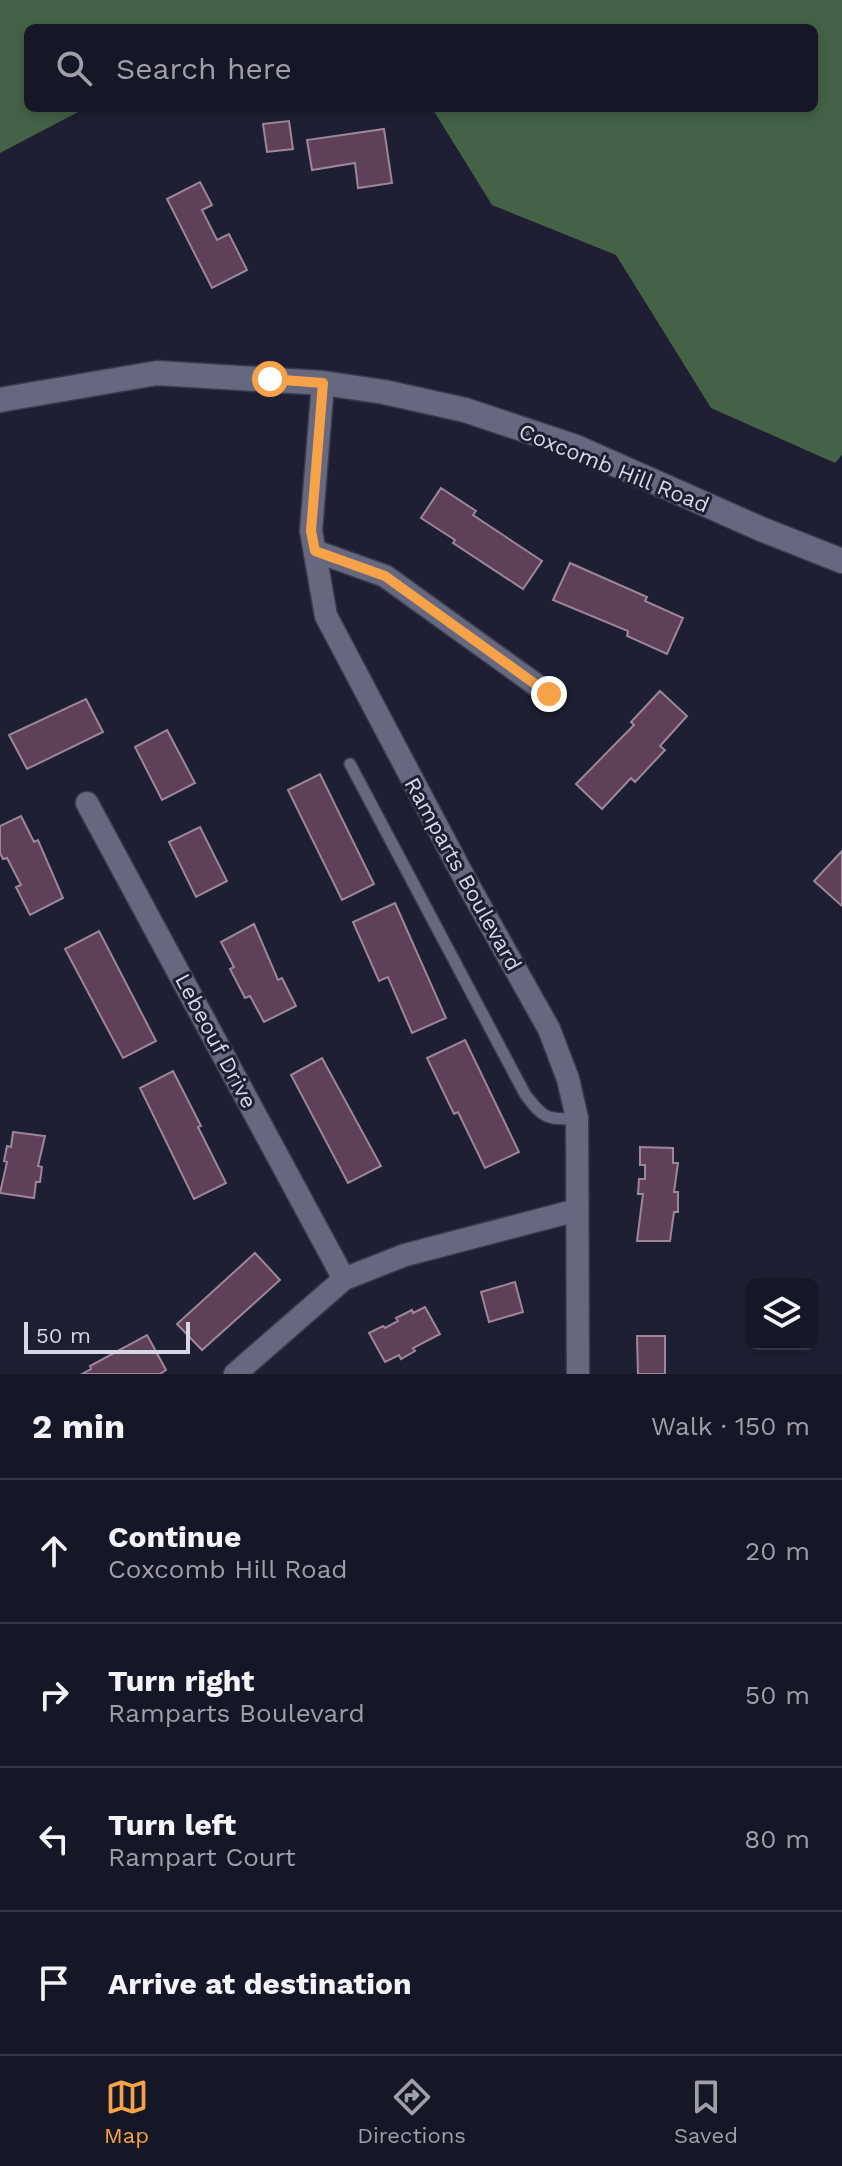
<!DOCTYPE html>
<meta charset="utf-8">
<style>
:root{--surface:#161726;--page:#1f202e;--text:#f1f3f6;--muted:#9e9fa7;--line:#353643;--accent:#f6a248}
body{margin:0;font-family:"Work Sans",sans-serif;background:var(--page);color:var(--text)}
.controls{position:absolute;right:24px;bottom:24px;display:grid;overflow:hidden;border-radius:12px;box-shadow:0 4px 12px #0003}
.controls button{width:72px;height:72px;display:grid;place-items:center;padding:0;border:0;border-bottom:2px solid var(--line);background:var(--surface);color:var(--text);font:40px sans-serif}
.scale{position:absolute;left:24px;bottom:20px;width:166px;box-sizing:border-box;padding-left:8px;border:4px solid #d7d8e5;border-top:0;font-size:22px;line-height:28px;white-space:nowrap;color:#d7d8e5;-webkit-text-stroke:6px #1e1f33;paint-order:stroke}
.stop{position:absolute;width:24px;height:24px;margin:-18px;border:6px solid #f6a248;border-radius:50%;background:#fff}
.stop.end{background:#f6a248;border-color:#fff;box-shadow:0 2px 8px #0008}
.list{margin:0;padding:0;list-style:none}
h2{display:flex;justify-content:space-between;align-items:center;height:104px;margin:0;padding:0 32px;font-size:34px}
h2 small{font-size:26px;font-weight:400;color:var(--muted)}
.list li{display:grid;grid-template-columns:52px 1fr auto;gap:24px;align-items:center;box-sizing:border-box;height:144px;padding:0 32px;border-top:2px solid var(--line)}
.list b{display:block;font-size:30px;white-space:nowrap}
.list p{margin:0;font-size:26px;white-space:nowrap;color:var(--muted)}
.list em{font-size:26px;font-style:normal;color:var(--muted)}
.icon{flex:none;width:44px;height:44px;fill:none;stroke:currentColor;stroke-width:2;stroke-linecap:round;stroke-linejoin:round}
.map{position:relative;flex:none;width:842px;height:1374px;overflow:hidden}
.search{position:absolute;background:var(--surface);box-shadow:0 4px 12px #0003;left:24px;right:24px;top:24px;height:88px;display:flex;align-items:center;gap:20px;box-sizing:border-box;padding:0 28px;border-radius:12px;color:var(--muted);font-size:30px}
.sheet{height:680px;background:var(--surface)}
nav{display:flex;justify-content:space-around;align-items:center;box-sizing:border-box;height:112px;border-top:2px solid var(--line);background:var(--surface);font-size:22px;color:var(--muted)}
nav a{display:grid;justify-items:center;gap:4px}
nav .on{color:var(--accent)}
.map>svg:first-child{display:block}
.forest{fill:#456246}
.building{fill:#5e4159;stroke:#9c8698;stroke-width:2}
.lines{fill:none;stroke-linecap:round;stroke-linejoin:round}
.lane-casing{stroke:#3a3a4b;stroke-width:14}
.street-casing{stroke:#3a3a4b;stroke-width:25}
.secondary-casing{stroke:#3a3a4b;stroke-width:27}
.lane{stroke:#66687f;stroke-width:11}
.street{stroke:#66687f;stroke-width:22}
.secondary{stroke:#66687f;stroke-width:24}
.route{stroke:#f6a248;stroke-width:10}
.labels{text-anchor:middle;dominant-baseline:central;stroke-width:6;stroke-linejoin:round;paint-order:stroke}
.street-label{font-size:22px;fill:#d7d8e5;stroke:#1e1f33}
</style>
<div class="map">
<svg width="842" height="1374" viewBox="0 0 842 1374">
<rect width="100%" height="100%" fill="#1e1f33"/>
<path class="forest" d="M0,0h842v455l-7,8 -124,-55 -95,-153 -124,-50 -60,-97h382v-80h-786v80h72l-20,3 -80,42z"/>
<path class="building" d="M289,121l4,28 -26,3 -4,-28z
M384,129l8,54 -34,5 -3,-25 -43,7 -5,-30z
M200,182l12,23 -10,5 15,30 12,-6 18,36 -35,18 -45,-89z
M441,488l35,23 -3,4 69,46 -19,28 -70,-46 2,-3 -34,-22z
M570,563l77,34 -2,4 38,17 -16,36 -40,-18 1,-5 -75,-31z
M660,691l27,25 -27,30 5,4 -30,32 -4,-4 -29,31 -26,-25 58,-59 -3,-3z
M86,699l17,33 -76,37 -18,-34z
M167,730l28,53 -33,17 -27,-53z
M320,774l54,110 -32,16 -54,-110z
M21,816l13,26 4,-2 25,58 -33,17 -14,-28 5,-2 -14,-27 -4,1 -3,-6v-27z
M200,827l27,54 -31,16 -27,-55z
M842,851v55l-28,-25z
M395,903l51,115 -34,15 -24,-56 -9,4 -26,-59z
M254,924l24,56 4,-2 14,28 -32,16 -14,-26 -5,2 -15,-29 4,-2 -13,-25z
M99,931l57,110 -33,17 -58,-109z
M465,1040l54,112 -34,16 -27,-56 -4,2 -27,-56z
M322,1058l59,108 -33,17 -57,-108z
M173,1071l28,55 -3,1 28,56 -32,16 -54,-111z
M13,1132l32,4 -7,30 4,1 -2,15h-4l-2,16 -34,-5 7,-31 -3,-1 3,-15 4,1z
M640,1147l33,1v15h5l-4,29h4v20h-4l-4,29h-33l6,-47h-5l1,-15h6v-14h-5z
M255,1253l25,27 -78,70 -25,-26z
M515,1282l8,30 -34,10 -8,-30z
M425,1307l15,27 -27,14 2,3 -14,8 -2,-4 -14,7 -16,-29 14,-7 2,2 13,-7 -2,-3 16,-8 1,3z
M147,1335l19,35 -6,4h-78l9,-5 -1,-3z
M637,1336h28v38h-27z"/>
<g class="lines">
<g class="lane-casing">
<path id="lane" d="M350,764l175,330c17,23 22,27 52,24"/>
</g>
<g class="street-casing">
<path id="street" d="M323,383l-12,148 15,85 140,265 83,148 19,50 9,39 1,256
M315,551l70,25 164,118
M87,803l257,476
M235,1374l109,-95 61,-24 172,-45"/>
</g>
<g class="secondary-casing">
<path id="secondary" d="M0,400l157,-27 166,10 61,9 81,18 111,37 185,82 81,32"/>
</g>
<use href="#lane" class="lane"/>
<use href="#street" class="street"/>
<use href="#secondary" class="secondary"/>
</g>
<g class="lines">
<path class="route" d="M270,379l53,4 -12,148 4,20 70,25 164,118"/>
</g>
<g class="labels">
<g class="street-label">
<text transform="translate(614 468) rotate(22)">Coxcomb Hill Road</text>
<text transform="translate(463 874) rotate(61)">Ramparts Boulevard</text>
<text transform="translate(216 1041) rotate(62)">Lebeouf Drive</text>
</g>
</g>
</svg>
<div class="controls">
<button><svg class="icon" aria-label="layers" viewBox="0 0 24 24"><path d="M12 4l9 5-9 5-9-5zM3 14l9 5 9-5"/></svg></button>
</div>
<div class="scale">50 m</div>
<div class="stop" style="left:270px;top:379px"></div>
<div class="stop end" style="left:549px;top:694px"></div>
<div class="search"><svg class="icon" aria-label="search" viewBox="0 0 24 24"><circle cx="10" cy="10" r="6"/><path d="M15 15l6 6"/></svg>Search here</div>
</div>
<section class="sheet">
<h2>2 min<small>Walk · 150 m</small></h2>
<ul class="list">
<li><svg class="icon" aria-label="ahead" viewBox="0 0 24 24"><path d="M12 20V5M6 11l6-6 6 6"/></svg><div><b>Continue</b><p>Coxcomb Hill Road</p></div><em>20 m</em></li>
<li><svg class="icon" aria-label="right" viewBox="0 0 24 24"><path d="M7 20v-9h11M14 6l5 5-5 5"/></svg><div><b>Turn right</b><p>Ramparts Boulevard</p></div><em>50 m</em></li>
<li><svg class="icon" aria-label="left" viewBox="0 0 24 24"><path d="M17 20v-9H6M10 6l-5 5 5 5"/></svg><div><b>Turn left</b><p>Rampart Court</p></div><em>80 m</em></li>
<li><svg class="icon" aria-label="arrive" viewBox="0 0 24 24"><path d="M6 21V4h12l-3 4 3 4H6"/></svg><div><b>Arrive at destination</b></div></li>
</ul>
</section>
<nav>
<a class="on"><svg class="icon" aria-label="map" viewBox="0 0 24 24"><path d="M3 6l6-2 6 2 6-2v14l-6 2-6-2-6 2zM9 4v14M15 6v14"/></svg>Map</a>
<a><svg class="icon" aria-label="directions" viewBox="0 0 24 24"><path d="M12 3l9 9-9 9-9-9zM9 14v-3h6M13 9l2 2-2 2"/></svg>Directions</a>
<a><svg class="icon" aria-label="saved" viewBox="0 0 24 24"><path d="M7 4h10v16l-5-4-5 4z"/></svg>Saved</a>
</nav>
